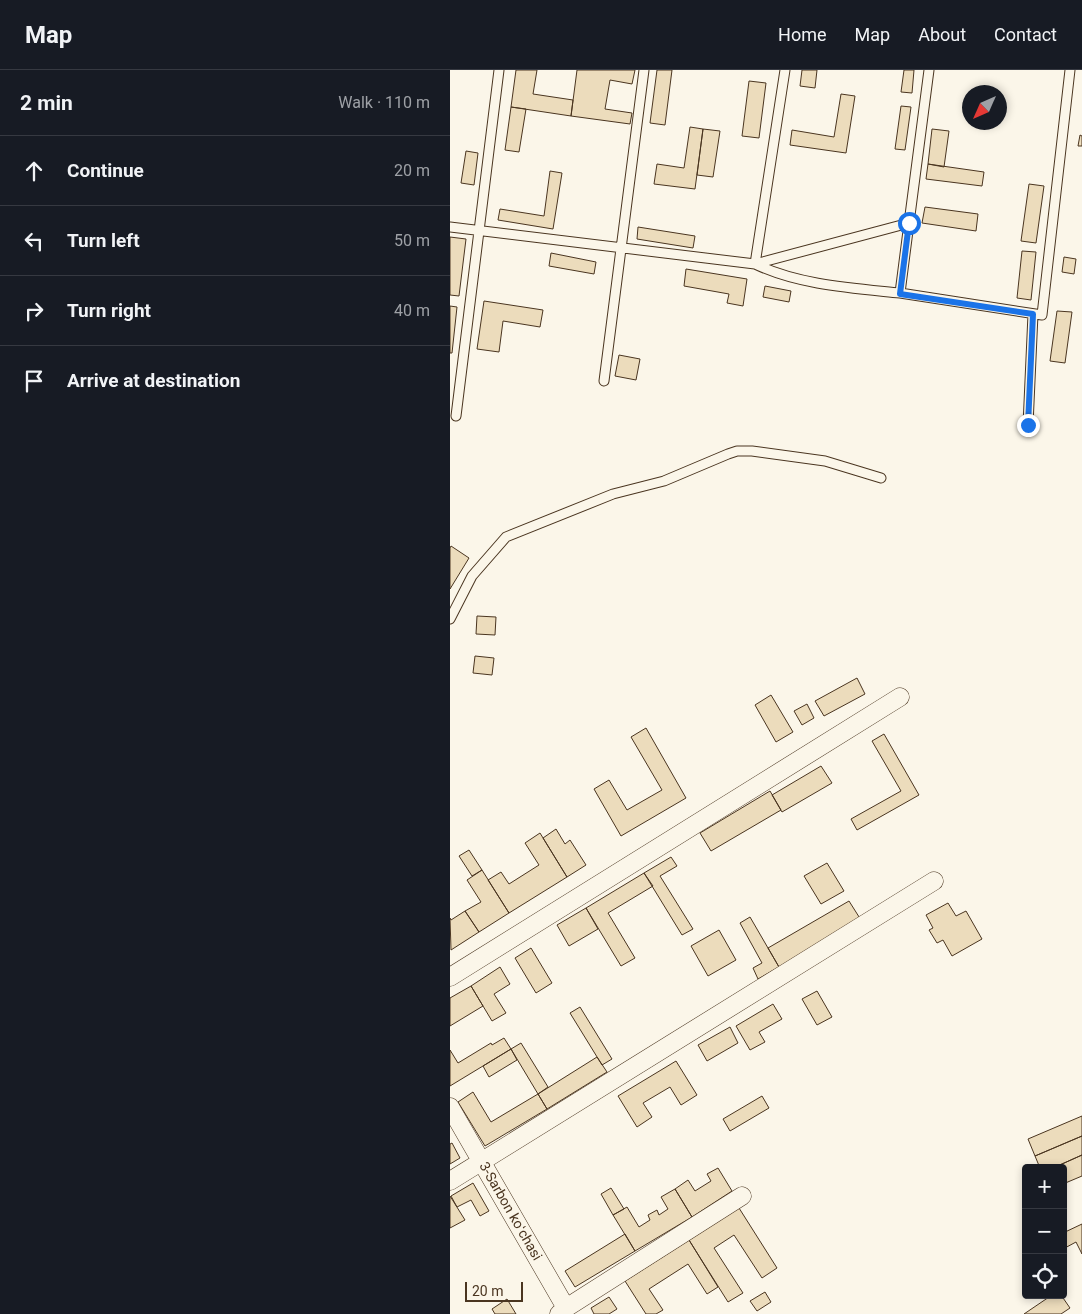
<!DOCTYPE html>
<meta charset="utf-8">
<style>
:root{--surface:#171b24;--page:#242831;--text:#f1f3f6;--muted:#9ea1a6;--line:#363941}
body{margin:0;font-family:Roboto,sans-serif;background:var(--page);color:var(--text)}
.controls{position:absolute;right:15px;bottom:15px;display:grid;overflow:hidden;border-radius:5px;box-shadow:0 2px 8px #0003}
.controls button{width:45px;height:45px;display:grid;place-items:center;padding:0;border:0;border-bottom:1px solid var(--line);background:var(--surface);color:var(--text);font:25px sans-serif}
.compass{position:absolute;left:512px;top:15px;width:45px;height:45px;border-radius:50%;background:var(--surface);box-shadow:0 2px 8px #0003;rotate:225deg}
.scale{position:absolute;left:15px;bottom:12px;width:58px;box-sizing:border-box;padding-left:5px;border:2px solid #4a3520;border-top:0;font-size:14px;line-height:18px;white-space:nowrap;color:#4a3520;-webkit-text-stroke:4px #fbf6e9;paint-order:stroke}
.stop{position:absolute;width:15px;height:15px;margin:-11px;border:4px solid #1a73e8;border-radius:50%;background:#fff}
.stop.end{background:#1a73e8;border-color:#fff;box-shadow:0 1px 5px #0008}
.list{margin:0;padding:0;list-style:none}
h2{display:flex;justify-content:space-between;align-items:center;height:65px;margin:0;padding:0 20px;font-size:21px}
h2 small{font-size:16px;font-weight:400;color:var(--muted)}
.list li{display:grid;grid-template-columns:32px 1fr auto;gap:15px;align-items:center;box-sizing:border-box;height:70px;padding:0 20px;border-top:1px solid var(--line)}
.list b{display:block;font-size:19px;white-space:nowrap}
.list em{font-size:16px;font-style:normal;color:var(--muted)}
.icon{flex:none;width:28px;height:28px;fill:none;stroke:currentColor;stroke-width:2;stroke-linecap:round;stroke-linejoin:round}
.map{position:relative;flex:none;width:632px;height:1244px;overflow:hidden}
header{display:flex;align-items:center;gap:30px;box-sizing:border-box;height:70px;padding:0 25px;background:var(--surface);border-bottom:1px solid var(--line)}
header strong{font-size:24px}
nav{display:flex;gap:28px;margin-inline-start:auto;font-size:18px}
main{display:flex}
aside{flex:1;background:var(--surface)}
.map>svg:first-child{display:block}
.building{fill:#ecdcbc;stroke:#4a3520}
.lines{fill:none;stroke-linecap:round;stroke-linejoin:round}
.service-casing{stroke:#4a3520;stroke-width:11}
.minor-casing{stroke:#4a3520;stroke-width:19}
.service{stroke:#fbf6e9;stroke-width:9}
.minor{stroke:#fbf6e9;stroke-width:18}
.route{stroke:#1a73e8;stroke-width:6}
.labels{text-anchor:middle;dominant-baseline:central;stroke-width:4;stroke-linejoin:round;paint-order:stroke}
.street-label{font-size:14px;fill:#4a3520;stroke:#fbf6e9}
</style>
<header>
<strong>Map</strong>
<nav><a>Home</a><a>Map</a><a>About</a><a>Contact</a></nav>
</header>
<main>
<aside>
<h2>2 min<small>Walk · 110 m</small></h2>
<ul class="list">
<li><svg class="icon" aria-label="ahead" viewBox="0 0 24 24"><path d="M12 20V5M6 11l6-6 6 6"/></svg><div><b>Continue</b></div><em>20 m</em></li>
<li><svg class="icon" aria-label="left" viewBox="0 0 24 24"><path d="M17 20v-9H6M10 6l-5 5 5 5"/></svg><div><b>Turn left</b></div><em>50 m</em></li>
<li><svg class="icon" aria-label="right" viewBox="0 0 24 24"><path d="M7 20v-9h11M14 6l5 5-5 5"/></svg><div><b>Turn right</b></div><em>40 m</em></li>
<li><svg class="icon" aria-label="arrive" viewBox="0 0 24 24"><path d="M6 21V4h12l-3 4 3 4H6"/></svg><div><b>Arrive at destination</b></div></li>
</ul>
</aside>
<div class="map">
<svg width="632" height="1244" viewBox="0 0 632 1244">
<rect width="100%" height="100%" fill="#fbf6e9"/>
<path class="building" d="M66,0h21l-4,24 40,6 -2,16 -60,-9z
M127,0h58l-3,14 -22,-4 -5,29 27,4 -2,11 -59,-8z
M207,0h15l-7,55 -15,-2z
M352,0h15l-2,18 -15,-2z
M454,0h10l-2,23 -11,-1z
M299,11l17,2 -7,55 -17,-2z
M391,24l14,2 -9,57 -56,-8 2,-15 42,7z
M451,36l10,1 -6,43 -10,-1z
M61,37l15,2 -7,43 -14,-2z
M240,57l13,2 -8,60 -41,-5 3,-20 27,4z
M253,59l17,2 -7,46 -16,-2z
M482,59l17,2 -5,36 -16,-3z
M630,65l2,1v10h-4z
M16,81l12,2 -4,32 -13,-2z
M478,94l56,8 -2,14 -56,-7z
M100,101l12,2 -9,56 -55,-9 2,-11 44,7z
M579,114l15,2 -8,57 -15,-2z
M475,137l53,7 -2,17 -54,-8z
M188,157l57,9 -2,12 -56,-9z
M0,167l16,2 -7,57 -9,-1z
M572,181l14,1 -5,48 -14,-2z
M101,183l45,9 -2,12 -45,-8z
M614,187l12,2 -2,15 -12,-2z
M236,199l61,10 -4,27 -16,-3 2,-9 -45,-8z
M315,216l26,5 -2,11 -26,-5z
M34,231l59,9 -3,17 -37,-6 -4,31 -22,-3z
M0,236l7,1 -5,46h-2z
M607,241l15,1 -7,51 -15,-2z
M169,285l21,4 -4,21 -21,-4z
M1,476l18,12 -19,31v-41z
M27,546l19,1 -1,18 -19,-1z
M25,586l19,2 -2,17 -19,-2z
M407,608l8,16 -41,22 -9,-15z
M321,625l22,37 -17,10 -21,-37z
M357,634l7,14 -12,7 -8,-14z
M196,658l40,70 -65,38 -27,-47 15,-9 18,30 35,-20 -31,-53z
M434,664l35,61 -62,35 -6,-11 50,-28 -29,-50z
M371,696l11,17 -50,29 -10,-17z
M320,721l11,19 -70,41 -11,-18z
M106,759l9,15 5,-4 16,25 -19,12 -24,-39z
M90,763l27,44 -58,36 -21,-33 13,-8 8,12 30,-19 -14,-22z
M19,780l13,20 -10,6 -13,-20z
M221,787l6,9 -17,10 33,53 -11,6 -38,-62z
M377,793l17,28 -23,13 -17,-28z
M32,800l27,43 -30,19 -14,-21 16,-9 -14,-22z
M194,803l9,13 -45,27 27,45 -14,8 -35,-58z
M399,831l12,19 -82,47 -11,-19z
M498,833l8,13 10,-5 16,28 -30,17 -9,-16 -6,3 -8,-13 4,-2 -7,-13z
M136,838l12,21 -29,17 -12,-21z
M15,841l14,21 -28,18 -1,-32 1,2z
M300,847l29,50 -21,12 -5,-11 9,-5 -22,-40z
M269,860l17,30 -28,16 -17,-30z
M81,878l21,35 -16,10 -21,-35z
M50,897l10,17 -16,10 12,19 -14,8 -21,-35z
M21,916l12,20 -33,20v-28z
M367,921l15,26 -15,8 -15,-26z
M323,934l9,15 -23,13 6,10 -15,8 -14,-24z
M130,937l32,52 -10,6 -32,-52z
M280,957l8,16 -31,18 -9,-16z
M54,968l7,11 -61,37v-36l8,13 33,-20 1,2z
M71,973l27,44 -10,7 -27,-45z
M61,979l6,11 -28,17 -6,-11z
M147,987l10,15 -60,37 -9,-15z
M226,991l21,34 -16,10 -11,-18 -27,16 9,14 -15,10 -19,-31z
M23,1022l18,30 47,-28 9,15 -62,37 -27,-44z
M312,1026l7,12 -39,23 -7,-12z
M632,1046v20l-47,20 -7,-17z
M632,1066v19l-29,13h-13l-5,-12z
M2,1073l8,15 -10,6v-20z
M632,1085v21l-19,8v-16h-10z
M268,1098l14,23 -40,26 -17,-28 13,-9 7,11 16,-10 -4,-7z
M23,1113l16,28 -9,5 -9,-16 -14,7 -6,-11z
M161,1118l13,21 -11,6 -12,-21z
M225,1119l17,28 -57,34 -22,-36 14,-8 12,20 11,-7 -2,-5 9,-5 2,5 9,-6 -7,-12z
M0,1126l15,24 -15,8z
M289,1138l38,60 -15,10 -28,-43 -20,13 29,45 -15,9 -39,-62z
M632,1154v30l-6,-12 -13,7v-16z
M175,1164l10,17 -60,36 -10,-16z
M239,1170l29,47 -11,7 -19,-30 -39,25 14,21 -7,4h-10l-21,-33z
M315,1222l6,10 -14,9 -7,-10z
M602,1225h9l9,13 -9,6h-37z
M159,1227l8,12 -8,5h-15l-3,-6z
M57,1229l9,15h-21l-3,-5z"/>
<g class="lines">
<g class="service-casing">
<path id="service" d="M335,0l-30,194c44,21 96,24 145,29
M459,153l-9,70 142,22 28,-245
M0,157l305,37 154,-41 20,-153
M154,311l40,-311
M6,346l43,-346
M578,355l5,-111
M0,549l22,-43 34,-39 107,-43 51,-13 64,-27 9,-3h15l73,10 56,17"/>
</g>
<g class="minor-casing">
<path id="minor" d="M0,907l450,-280
M0,1037l116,201 -7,6
M0,1111l484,-300
M116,1238l176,-112"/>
</g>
<use href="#service" class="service"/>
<use href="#minor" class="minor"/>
</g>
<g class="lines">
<path class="route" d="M459,153l-9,71 133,20 -5,111"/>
</g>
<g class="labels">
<g class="street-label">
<text transform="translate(61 1141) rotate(60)">3-Sarbon koʻchasi</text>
</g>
</g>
</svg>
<div class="controls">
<button>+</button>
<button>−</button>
<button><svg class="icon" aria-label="locate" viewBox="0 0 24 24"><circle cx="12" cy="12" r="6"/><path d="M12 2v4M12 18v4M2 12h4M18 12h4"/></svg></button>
</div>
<svg class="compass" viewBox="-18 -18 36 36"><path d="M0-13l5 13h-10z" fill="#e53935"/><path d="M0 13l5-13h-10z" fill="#9ea1a6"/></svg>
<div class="scale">20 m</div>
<div class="stop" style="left:459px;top:153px"></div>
<div class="stop end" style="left:578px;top:355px"></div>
</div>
</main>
